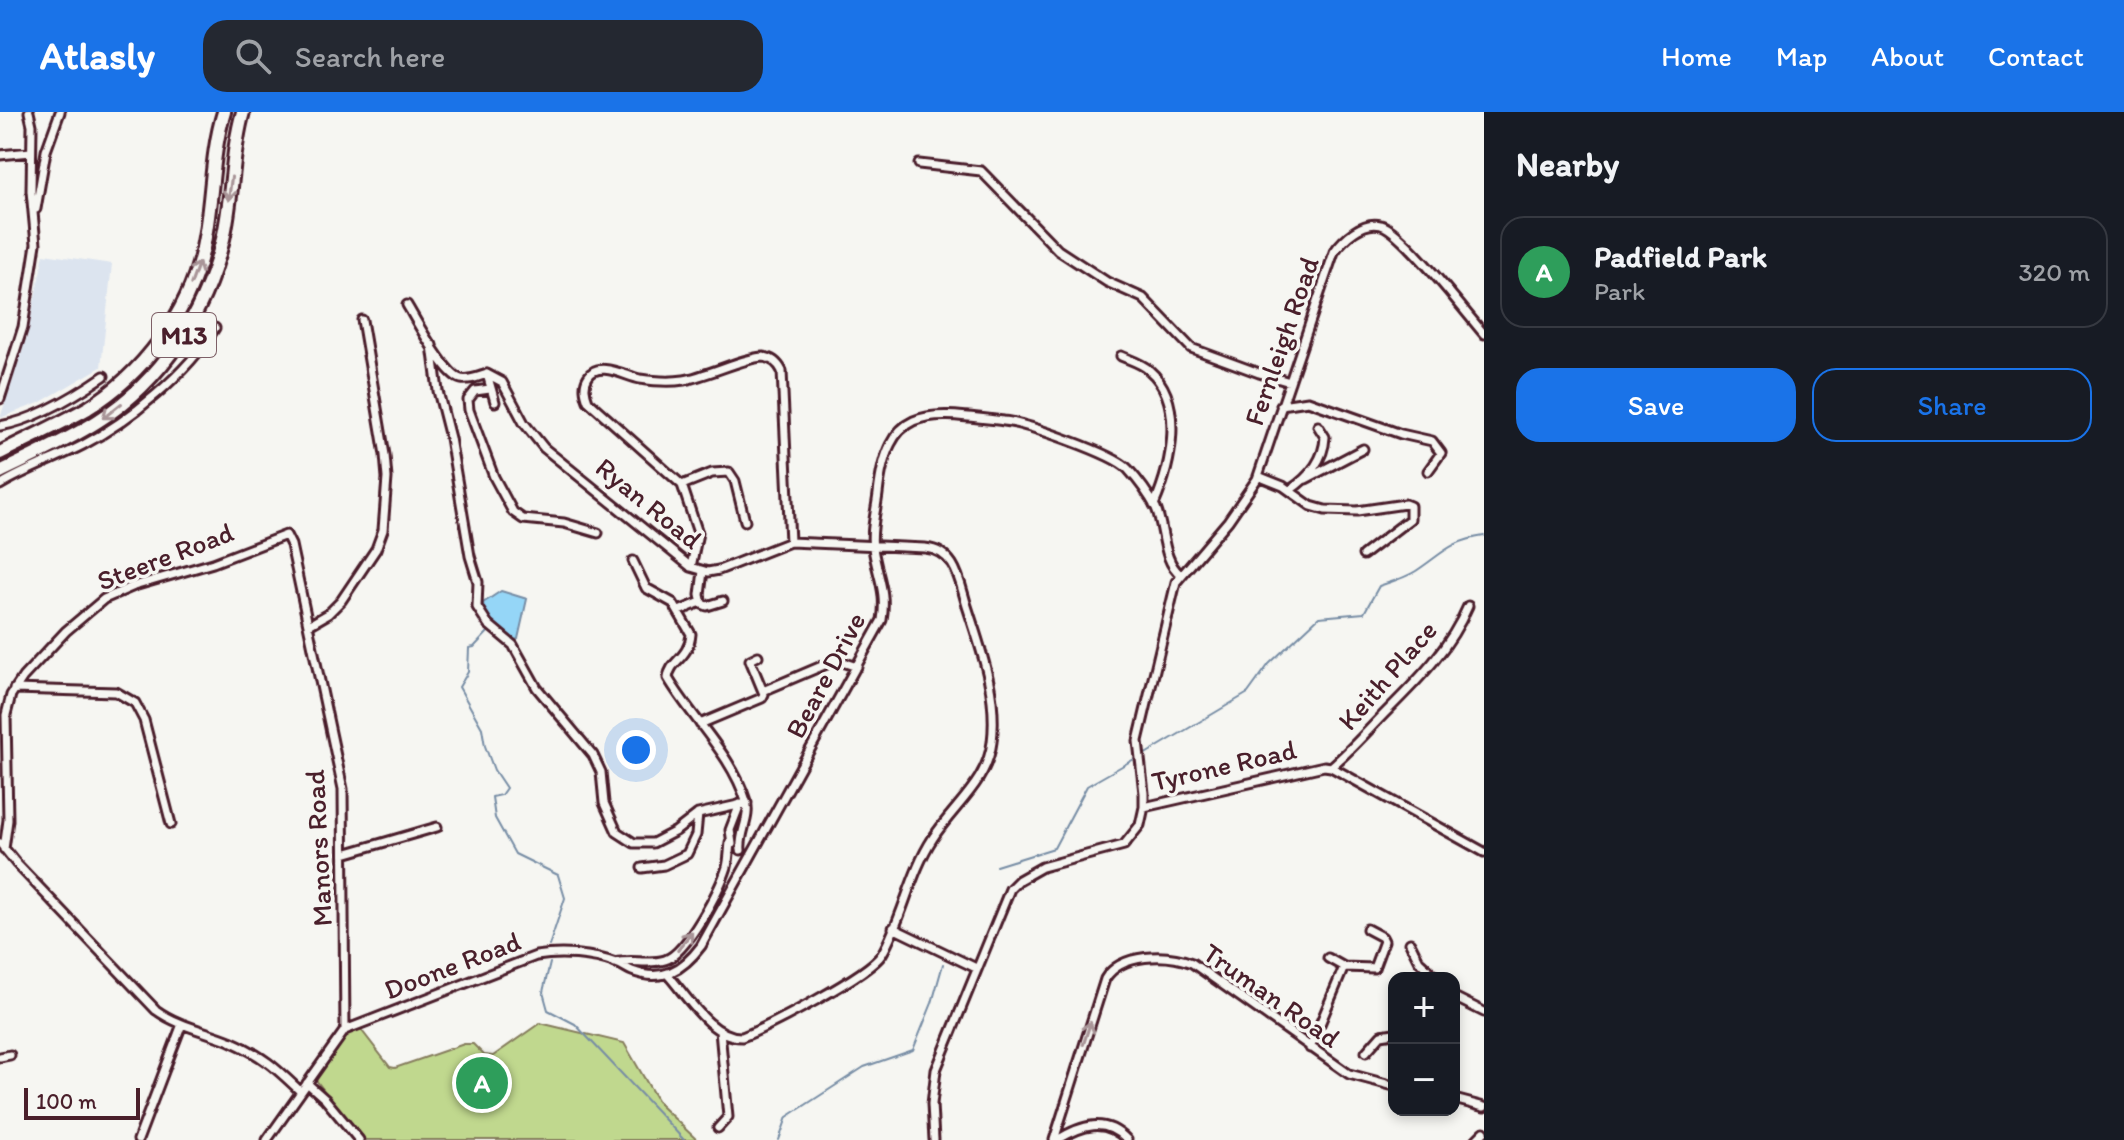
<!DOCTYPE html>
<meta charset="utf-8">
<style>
:root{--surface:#171b24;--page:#242831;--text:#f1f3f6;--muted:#9ea1a6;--line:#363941;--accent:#1a73e8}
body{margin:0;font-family:Itim,sans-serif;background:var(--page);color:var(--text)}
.controls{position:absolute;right:24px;bottom:24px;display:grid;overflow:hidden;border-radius:16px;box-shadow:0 4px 12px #0003}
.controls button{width:72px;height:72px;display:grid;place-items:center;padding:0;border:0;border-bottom:2px solid var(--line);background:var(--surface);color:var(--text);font:40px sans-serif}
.scale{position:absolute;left:24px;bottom:20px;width:116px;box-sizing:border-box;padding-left:8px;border:4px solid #4a1f2b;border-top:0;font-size:22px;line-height:28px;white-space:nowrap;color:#4a1f2b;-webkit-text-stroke:6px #f6f6f2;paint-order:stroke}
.you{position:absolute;left:636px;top:638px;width:28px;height:28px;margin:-20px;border:6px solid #fff;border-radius:50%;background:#1a73e8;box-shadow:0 0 0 12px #1a73e833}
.badge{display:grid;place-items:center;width:52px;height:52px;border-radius:50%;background:var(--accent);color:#fff;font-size:26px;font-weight:700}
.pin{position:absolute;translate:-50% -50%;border:4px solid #fff;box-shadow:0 2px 8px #0006}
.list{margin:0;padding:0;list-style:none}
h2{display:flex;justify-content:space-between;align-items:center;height:104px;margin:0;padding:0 32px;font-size:34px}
h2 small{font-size:26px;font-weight:400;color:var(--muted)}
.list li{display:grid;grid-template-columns:52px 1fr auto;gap:24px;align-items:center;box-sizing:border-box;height:112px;margin:0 16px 16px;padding:0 16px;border:2px solid var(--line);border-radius:24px}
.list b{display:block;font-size:30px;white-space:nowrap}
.list p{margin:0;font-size:26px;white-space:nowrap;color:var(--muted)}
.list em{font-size:26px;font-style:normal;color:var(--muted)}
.actions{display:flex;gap:16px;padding:24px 32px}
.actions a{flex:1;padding:18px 0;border:2px solid var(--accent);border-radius:24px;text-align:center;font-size:28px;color:var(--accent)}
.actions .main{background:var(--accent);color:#fff}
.icon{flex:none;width:44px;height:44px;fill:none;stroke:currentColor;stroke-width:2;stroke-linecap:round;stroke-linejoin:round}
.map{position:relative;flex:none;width:1484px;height:1028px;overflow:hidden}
header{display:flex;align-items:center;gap:48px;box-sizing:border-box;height:112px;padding:0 40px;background:var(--accent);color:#fff}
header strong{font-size:38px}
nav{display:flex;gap:44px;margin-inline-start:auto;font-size:28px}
.search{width:560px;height:72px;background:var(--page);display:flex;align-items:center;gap:20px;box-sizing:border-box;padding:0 28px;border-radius:24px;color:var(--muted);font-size:30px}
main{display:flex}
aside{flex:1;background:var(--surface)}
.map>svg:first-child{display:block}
.built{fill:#dce4ef}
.green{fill:#c0d88e;stroke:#857c5c;stroke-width:2}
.water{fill:#95d6f7;stroke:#778da5;stroke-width:2}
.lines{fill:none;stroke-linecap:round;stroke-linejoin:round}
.stream{stroke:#778da5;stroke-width:2}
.street-casing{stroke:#4a1f2b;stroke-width:13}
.highway-casing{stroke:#4a1f2b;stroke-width:18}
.street{stroke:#f6f6f2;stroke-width:7}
.highway{stroke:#f6f6f2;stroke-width:12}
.oneway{stroke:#a99598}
.labels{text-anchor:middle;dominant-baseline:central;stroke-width:7;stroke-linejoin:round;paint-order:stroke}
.shield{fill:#f6f6f2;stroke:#7e6067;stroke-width:2}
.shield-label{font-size:26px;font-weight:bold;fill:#4a1f2b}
.street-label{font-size:28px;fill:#4a1f2b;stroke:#f6f6f2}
</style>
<header>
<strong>Atlasly</strong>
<div class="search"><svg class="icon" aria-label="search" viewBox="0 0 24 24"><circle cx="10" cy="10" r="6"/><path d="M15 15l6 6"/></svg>Search here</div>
<nav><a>Home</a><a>Map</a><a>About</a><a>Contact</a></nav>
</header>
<main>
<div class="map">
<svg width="1484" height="1028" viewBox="0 0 1484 1028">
<rect width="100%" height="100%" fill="#f6f6f2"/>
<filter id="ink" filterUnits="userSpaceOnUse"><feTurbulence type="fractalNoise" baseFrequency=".0125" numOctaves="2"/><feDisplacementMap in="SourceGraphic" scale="16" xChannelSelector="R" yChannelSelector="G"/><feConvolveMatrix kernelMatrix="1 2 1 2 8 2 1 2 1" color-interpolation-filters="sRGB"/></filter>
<g filter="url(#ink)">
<path class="built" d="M44,142l68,10 -11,103 -62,36 -39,15 27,-82z"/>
<path class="green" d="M540,911l84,20 36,62 37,35h-335l-46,-60 33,-48 10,-5 31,40 5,1 69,-24h9l11,11 9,1z"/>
<path class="water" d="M501,479l26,8 -9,40 -6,2c-12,-11 -27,-21 -29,-38z"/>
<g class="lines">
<path class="stream" d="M489,519l-15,16 -5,1 -1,24 -9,15 23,41 3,18 9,24 12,18 -5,7 -9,2 3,21 20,36 43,21 7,23 -16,48
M1142,644l106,-63 21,-29 50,-47 45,-4 15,-27c12,-4 26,-8 37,-15 26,-17 34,-30 68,-35
M996,754l58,-18 33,-62 49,-28
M550,851l-7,29 5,18 27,14 109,116
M779,1028l8,-23 77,-50 49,-17 19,-47 11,-39"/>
<g class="street-casing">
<path id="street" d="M0,43l31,-3
M919,52l62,7 77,79 49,32 36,16 48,50 68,25 31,9
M36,97l10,-58 14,-39
M407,193c9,15 38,70 54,74 9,2 19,-3 26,-5
M432,233l6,46 12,47 20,118 8,26 -1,25 11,17 25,21 24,43 56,67 8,17 3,31 13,29 17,11h19l23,-12 22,-17 49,-11
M1121,244c9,4 20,7 28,14 37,32 22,96 5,135
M487,262l15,8 22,41 20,25 147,119 17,5 11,-2 71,-28 135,6c31,3 34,32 42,58 14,44 31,88 25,136 -5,41 -38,63 -59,96 -23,35 -30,80 -51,116 -13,21 -114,73 -140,83 -31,1 -55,-41 -74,-62
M487,262l8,28
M490,277l-15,2 -7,9 1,10 25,67 19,35 10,7 41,4 34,10
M0,287l23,-72 13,-83 -5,-53 1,-66 -3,-13
M1281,293l27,-4 93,33 31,7 9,12 -13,18
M0,314c36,-6 75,-30 104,-50
M1258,364l25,10 28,20 14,4 32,1 48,-7 5,2v13l-47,36
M1306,367l57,-30
M0,373c26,-16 56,-26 83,-40 46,-24 105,-72 132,-117
M682,373l30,-12 17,-1 6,9 10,40
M1290,378c18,-12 34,-30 35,-53l-7,-11
M633,449l13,27 27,15 18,31c-2,25 -21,26 -23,44 24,41 64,77 78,123 5,17 -7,32 -5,49
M691,455l7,-34 -16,-48 -94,-84c-3,-8 -5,-16 0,-24 10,-17 37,-1 52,2 14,2 31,3 44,1 23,-4 62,-23 79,-23 9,1 15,6 19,14l8,171
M703,459l-3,24 2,9 5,2 16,-5
M679,499l22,-9
M309,513l19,-11 13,-13 35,-52 7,-19 4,-52 -2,-23 -23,-135
M14,577l102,3 19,11 9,17 27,104
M763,579l73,-31 21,7
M700,612l62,-26 2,-4 -14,-34 8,-4
M1331,655c21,-18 38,-38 57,-57 32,-32 62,-62 80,-104
M1144,695l180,-41 7,1 153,85
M0,731l16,20 140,147c22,16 49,21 74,31 32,14 46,27 70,50
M732,732l-2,-14 10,-26
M4,737l4,-29 -2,-105 5,-20 12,-18 43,-46 38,-32 30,-13 79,-23 73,-28 5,10 52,244 2,241 -78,110
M344,742l93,-27
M642,756l22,-3 23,-11 9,-19 2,-21
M893,816l83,40
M1410,831l9,18 18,17
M1328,846l16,9 30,1 10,-27 -2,-4 -15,-8
M615,851c17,-4 34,2 50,-3 22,-7 55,-71 62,-93 2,-8 2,-16 3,-25
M1454,885l30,15
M345,918l191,-74c25,-4 56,-2 80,7 6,2 11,6 16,8 30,12 51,-1 69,-25l181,-326c5,-30 -5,-44 -9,-72 -3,-16 3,-37 5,-54 10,-92 51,-82 126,-73 21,2 110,33 124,48 10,11 21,26 28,39 9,21 6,53 25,67
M1310,936l34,-81
M1366,940l15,-17 13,-2
M0,945l10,-2
M307,971l18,16 34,41
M1454,987l30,8
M718,1016l10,-11 -8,-86
M138,1028l44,-116
M934,1028l-2,-36 4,-34 74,-181 9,-9 23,-13 82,-22 16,-20 4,-18v-14l-6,-52 38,-159 52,-61 29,-42 77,-227c9,-13 29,-32 47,-27 21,5 85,88 103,109
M1054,1028l51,-161c16,-26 62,-26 87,-16l157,111 45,12
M1057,1028c25,-15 48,-23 70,0
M1476,1028l8,-8"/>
</g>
<g class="highway-casing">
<path id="highway" d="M0,341c29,-15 60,-29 88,-45 54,-33 100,-94 114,-156 11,-46 8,-95 22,-140
M0,360c33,-16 67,-31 98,-51 65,-41 107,-108 125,-182 10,-42 8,-86 20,-127"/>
</g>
<use href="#street" class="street"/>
<use href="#highway" class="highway"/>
</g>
<defs><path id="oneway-shaft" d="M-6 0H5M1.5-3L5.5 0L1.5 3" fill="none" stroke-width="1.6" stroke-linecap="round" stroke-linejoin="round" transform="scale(2)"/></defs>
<g class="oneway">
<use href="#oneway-shaft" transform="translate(230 77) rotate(97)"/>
<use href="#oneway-shaft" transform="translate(195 161) rotate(-70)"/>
<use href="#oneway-shaft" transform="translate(112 299) rotate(142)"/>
<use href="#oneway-shaft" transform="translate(685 829) rotate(-53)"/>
<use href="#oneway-shaft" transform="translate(1087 921) rotate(-72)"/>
</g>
</g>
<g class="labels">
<rect class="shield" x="152" y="201" width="64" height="44" rx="6"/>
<g class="shield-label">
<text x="184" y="223">M13</text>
</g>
<g class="street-label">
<text transform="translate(1281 229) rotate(-71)">Fernleigh Road</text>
<text transform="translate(649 391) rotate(39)">Ryan Road</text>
<text transform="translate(165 444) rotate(-21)">Steere Road</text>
<text transform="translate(825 563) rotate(-62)">Beare Drive</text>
<text transform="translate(1387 563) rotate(-49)">Keith Place</text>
<text transform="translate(1224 653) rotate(-13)">Tyrone Road</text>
<text transform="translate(318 736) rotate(-93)">Manors Road</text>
<text transform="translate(452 853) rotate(-21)">Doone Road</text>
<text transform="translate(1272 883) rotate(35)">Truman Road</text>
</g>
</g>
</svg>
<div class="controls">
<button>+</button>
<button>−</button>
</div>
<div class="scale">100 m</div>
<div class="you"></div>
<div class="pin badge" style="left:482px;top:971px;background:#2e9e5b">A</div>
</div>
<aside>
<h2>Nearby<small></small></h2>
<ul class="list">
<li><span class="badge" style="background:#2e9e5b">A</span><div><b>Padfield Park</b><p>Park</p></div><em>320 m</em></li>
</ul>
<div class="actions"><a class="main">Save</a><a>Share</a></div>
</aside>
</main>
